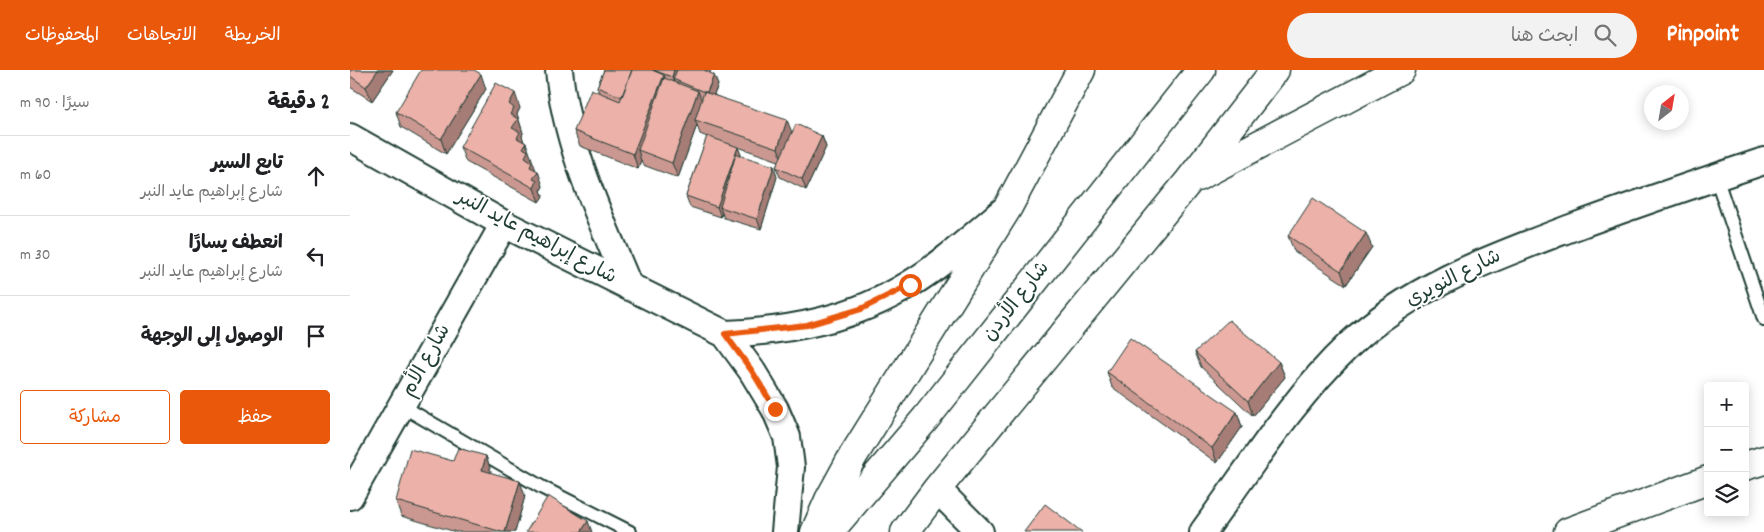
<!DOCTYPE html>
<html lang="ar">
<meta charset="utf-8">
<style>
:root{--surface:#fff;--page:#f2f2f2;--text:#202124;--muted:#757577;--line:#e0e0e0;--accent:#ea580c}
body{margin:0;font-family:Dekko,"Playpen Sans Arabic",sans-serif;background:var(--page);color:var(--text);direction:rtl}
.controls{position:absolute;right:15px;bottom:15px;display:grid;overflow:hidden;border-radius:5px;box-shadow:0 2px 12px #0003}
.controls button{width:45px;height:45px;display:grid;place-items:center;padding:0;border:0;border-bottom:1px solid var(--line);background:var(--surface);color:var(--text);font:25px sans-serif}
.compass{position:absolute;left:1294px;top:15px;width:45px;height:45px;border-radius:50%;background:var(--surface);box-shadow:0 2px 12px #0003;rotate:31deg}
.stop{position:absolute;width:15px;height:15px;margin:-11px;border:4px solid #ea580c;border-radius:50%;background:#fff}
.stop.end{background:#ea580c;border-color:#fff;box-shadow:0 1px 5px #0008}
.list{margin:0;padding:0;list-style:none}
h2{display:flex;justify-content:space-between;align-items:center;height:65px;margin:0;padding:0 20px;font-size:21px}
h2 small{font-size:16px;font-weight:400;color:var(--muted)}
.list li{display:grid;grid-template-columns:32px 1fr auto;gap:15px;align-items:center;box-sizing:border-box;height:80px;padding:0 20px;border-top:1px solid var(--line)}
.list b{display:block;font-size:19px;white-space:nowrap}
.list p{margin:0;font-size:16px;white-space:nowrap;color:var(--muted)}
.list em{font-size:16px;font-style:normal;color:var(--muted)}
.actions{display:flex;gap:10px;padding:15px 20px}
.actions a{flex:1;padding:11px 0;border:1px solid var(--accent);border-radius:5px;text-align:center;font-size:18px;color:var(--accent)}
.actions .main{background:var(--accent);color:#fff}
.icon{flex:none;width:28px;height:28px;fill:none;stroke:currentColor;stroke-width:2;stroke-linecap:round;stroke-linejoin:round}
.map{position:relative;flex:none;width:1414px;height:462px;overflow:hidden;direction:ltr}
header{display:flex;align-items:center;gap:30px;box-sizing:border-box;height:70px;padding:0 25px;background:var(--accent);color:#fff}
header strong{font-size:24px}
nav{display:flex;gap:28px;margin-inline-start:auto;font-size:18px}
.search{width:350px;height:45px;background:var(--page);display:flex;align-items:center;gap:12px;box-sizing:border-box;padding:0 18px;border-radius:28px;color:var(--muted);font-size:19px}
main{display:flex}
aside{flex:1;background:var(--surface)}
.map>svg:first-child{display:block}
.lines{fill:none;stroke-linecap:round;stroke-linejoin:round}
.service-casing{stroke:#1f3d34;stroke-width:16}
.minor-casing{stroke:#1f3d34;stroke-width:30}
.tertiary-casing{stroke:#1f3d34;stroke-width:31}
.trunk-casing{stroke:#1f3d34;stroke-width:31}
.service{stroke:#fff;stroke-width:12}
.minor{stroke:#fff;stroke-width:26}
.tertiary{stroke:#fff;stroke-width:28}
.trunk{stroke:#fff;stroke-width:28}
.wall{fill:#cb9891;stroke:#1f3d34}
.shaded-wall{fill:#a57c76;stroke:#1f3d34}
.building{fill:#ecb1a9;stroke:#1f3d34}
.route{stroke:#ea580c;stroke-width:6}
.labels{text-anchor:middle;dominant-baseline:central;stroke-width:4;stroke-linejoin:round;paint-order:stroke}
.street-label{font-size:20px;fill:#1f3d34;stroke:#fff}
</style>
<header>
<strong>Pinpoint</strong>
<div class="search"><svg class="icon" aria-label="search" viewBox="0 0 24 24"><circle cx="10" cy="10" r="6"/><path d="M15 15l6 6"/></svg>ابحث هنا</div>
<nav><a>الخريطة</a><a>الاتجاهات</a><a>المحفوظات</a></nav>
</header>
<main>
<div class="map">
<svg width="1414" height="462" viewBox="0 0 1414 462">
<rect width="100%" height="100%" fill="#fff"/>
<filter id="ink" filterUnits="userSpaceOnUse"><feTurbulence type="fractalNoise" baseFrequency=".02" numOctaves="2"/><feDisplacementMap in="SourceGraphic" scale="10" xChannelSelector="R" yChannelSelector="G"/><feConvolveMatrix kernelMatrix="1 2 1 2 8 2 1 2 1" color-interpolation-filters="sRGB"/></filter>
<g filter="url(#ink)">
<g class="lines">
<g class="service-casing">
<path id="service" d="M1366,107l48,142
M52,336l141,82 87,44"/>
</g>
<g class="minor-casing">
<path id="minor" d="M209,0c7,76 41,147 70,217
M0,67l154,87 221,110 27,37 23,38 12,28 4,30 -6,65
M375,264c65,-3 129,-15 185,-50 33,-20 63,-48 93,-73
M587,419l43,43
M0,426l154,-272
M853,462c46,-63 89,-133 146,-187 61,-58 142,-87 219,-116 65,-24 130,-46 196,-68"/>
</g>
<g class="tertiary-casing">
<path id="tertiary" d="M1395,396l19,-6
M1218,462l140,-52"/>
</g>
<g class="trunk-casing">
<path id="trunk" d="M847,107l204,-107
M465,462l14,-32 24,-44 155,-249 73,-137
M479,462l97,-114 275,-348
M555,462l32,-43 252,-308 86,-111"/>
</g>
<use href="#service" class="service"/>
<use href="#minor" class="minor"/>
<use href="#tertiary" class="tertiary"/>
<use href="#trunk" class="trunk"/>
</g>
<path class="wall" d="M0,0h43l-21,31 -22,-14z
M254,0h107l-1,3 8,12 -4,10 78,38 30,3 4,11 -20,43 -26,-13 -4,-10 3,-6 -41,-14 3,9 36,21 -16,52 -37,-11 -2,-5 -1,4 -31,-10 -4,-11 21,-59 -7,-3 -3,-9 -19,53 -35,-13 -2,-4 -3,8 -58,-23 -6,-15 25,-39 -2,-5z
M136,19l-40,65 -45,-27 -5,-15z
M170,38l-3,6 6,19 -1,3 2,6 2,1 9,27 8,16 -2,4 2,6 -4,6 -73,-40 -6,-15z
M938,166l84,11 -26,38 -52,-34z
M845,282l84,10 6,15 -32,39 -52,-49z
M757,302l130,40 5,15 -25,36 -105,-76z
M136,386l5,15 -1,2 35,23 -10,36h-59l-55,-16 -5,-15 57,-40z"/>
<path class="shaded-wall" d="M28,0h15l-21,31 -6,-14z
M324,0h7l-8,9 3,9 -4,-11z
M131,4l5,15 -40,65 -5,-15z
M314,5l6,14 -32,61 3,11 -3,8 -5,-15z
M364,5l4,10 -8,19 -3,-11z
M348,21l6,15 -9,14 2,5 -19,53 -6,-15z
M165,23l5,15 -3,6 6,19 -1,3 3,9 1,-2 11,30 1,-2 5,15 -2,4 2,6 -4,6 -27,-74 -3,-24z
M437,50l6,15 -10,28 -5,-15z
M472,66l4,11 -20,43 -4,-11z
M388,77l4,10 -22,50 2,6 -1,4 -4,-10z
M424,96l3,11 -16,52 -4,-10z
M1016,163l6,14 -26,38 -5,-14z
M929,292l6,15 -32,39 -5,-15z
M887,342l5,15 -25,36 -5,-15z
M136,386l5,15 -4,14 -5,-15z
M170,411l5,15 -10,36h-10z
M238,451l4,11h-11z"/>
<path class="building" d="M0,0h28l-12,17 -16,-11z
M71,0h53l7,4 -40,65 -45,-27z
M254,0h28l-10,27 -25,-10z
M282,0h20l12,5 -31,79 -59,-23 17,-42 29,12z
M303,0h21l-2,7z
M327,0h27l10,5 -7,17h-3l-31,-13z
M314,8l34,13 -26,72 -34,-13z
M146,13l19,10 -6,11 5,4 -4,6 8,5 -6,9 8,4 -3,6 9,5 -3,5 5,3 -3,6 7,5 -2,5 8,4 -5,8 4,2 -3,7 -74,-41z
M354,22l83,28 -9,28 -83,-28z
M446,54l26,12 -20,43 -26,-12z
M357,66l31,11 -21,60 -31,-11z
M386,84l38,12 -17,53 -37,-12z
M963,128l53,35 -25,38 -53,-35z
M879,250l50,42 -31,39 -53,-49z
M780,268l107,74 -25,36 -105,-76z
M108,378l28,8 -4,14 38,11 -15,51h-3l-106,-31 14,-52 43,12z
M198,426l40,25 -7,11h-55z
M695,434l37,28h-58z"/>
</g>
<g class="lines" filter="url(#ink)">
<path class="route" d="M425,339l-23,-38 -27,-37 82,-9 54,-16 49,-24"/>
</g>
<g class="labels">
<g class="street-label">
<text transform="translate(186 168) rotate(28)">شارع إبراهيم عايد النبر</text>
<text transform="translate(1104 209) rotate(-27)">شارع النويري</text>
<text transform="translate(667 232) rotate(-52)">شارع الأردن</text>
<text transform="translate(77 291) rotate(-61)">شارع الأم</text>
</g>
</g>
</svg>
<div class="controls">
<button>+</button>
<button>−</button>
<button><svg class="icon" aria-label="layers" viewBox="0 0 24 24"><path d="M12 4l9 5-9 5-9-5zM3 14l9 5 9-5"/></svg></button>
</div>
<svg class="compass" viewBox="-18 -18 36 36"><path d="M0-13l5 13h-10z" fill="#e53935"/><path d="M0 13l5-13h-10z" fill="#757577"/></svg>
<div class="stop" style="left:560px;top:215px"></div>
<div class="stop end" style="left:425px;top:339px"></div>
</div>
<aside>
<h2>2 دقيقة<small>سيرًا · 90 m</small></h2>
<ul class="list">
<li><svg class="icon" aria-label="ahead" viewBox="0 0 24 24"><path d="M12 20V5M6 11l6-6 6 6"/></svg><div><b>تابع السير</b><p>شارع إبراهيم عايد النبر</p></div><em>60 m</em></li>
<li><svg class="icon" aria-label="left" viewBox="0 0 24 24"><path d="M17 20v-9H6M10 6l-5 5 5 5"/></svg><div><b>انعطف يسارًا</b><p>شارع إبراهيم عايد النبر</p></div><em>30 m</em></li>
<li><svg class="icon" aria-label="arrive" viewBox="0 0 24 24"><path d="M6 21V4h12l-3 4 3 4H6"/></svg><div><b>الوصول إلى الوجهة</b></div></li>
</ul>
<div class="actions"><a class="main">حفظ</a><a>مشاركة</a></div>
</aside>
</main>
